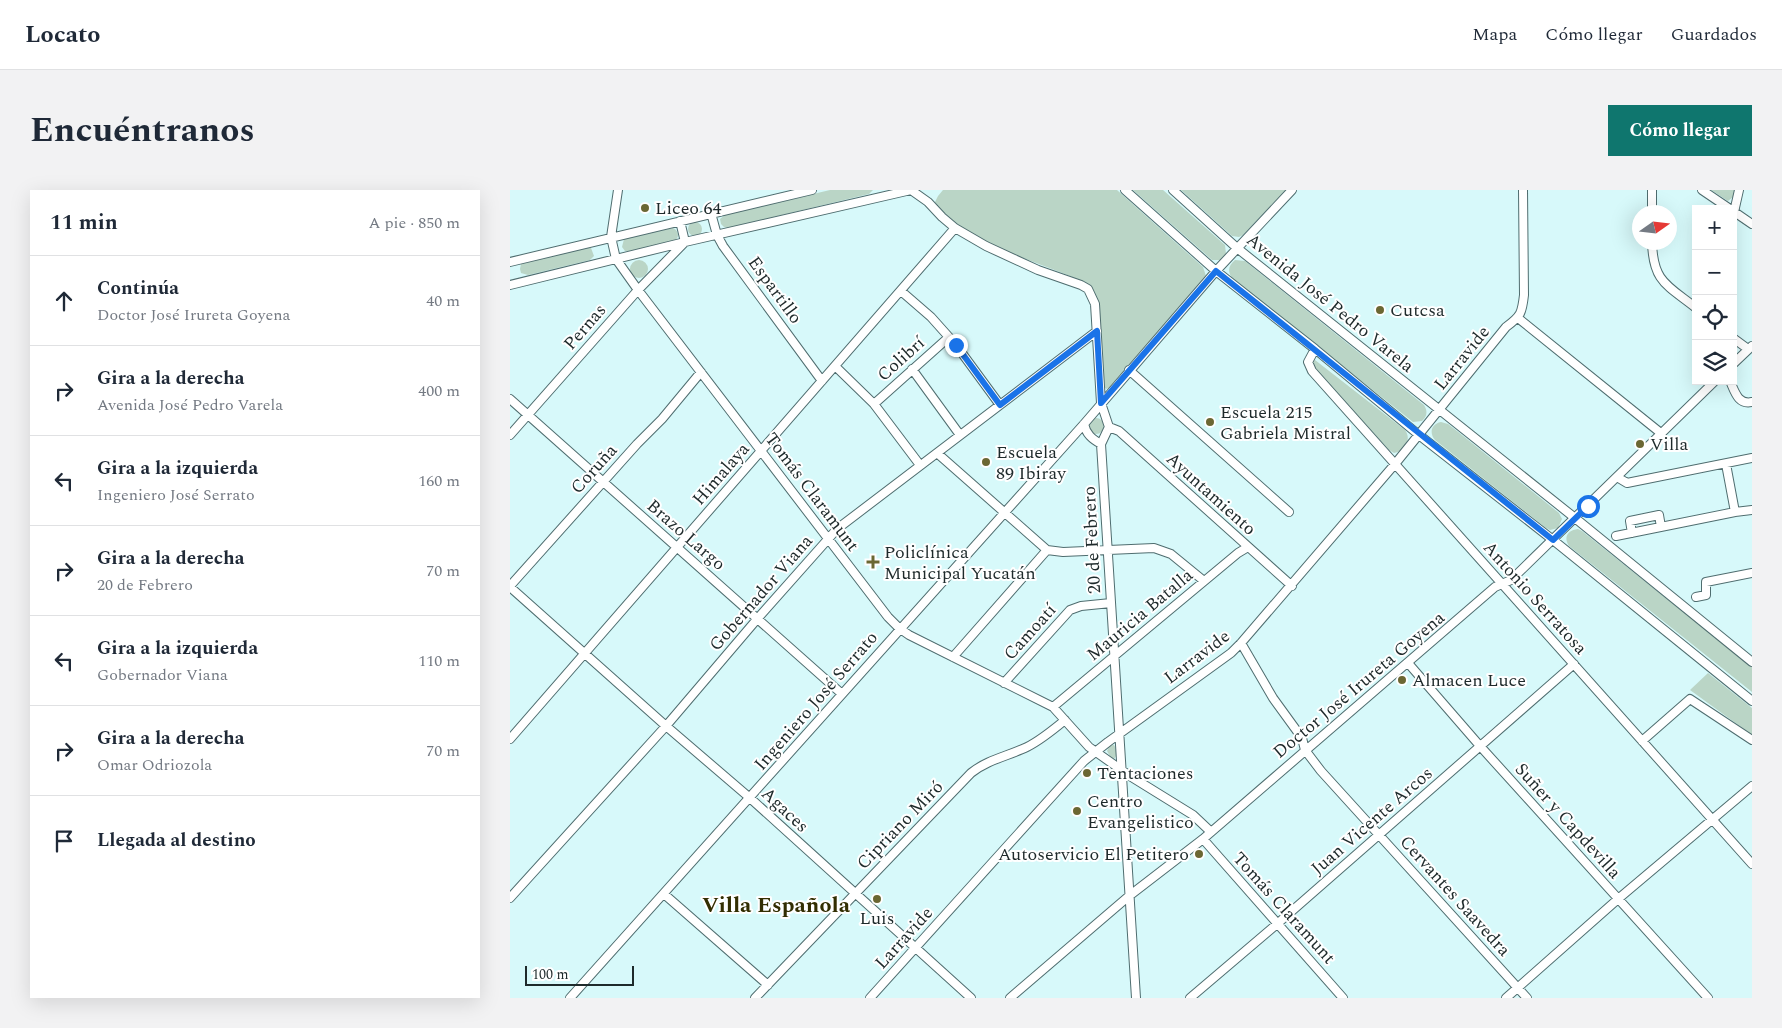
<!DOCTYPE html>
<html lang="es">
<meta charset="utf-8">
<style>
:root{--surface:#fff;--page:#f2f2f3;--text:#1f2937;--muted:#747a83;--line:#e0e1e3;--accent:#0f766e}
body{margin:0;font-family:Spectral,serif;background:var(--page);color:var(--text)}
.controls{position:absolute;right:15px;top:15px;display:grid;overflow:hidden;border-radius:0px;box-shadow:0 5px 20px #0002}
.controls button{width:45px;height:45px;display:grid;place-items:center;padding:0;border:0;border-bottom:1px solid var(--line);background:var(--surface);color:var(--text);font:25px sans-serif}
.compass{position:absolute;left:1122px;top:15px;width:45px;height:45px;border-radius:50%;background:var(--surface);box-shadow:0 5px 20px #0002;rotate:76deg}
.scale{position:absolute;left:15px;bottom:12px;width:109px;box-sizing:border-box;padding-left:5px;border:2px solid #1e2a2b;border-top:0;font-size:14px;line-height:18px;white-space:nowrap;color:#1e2a2b;-webkit-text-stroke:4px #fff;paint-order:stroke}
.stop{position:absolute;width:15px;height:15px;margin:-11px;border:4px solid #1a73e8;border-radius:50%;background:#fff}
.stop.end{background:#1a73e8;border-color:#fff;box-shadow:0 1px 5px #0008}
.list{margin:0;padding:0;list-style:none}
h2{display:flex;justify-content:space-between;align-items:center;height:65px;margin:0;padding:0 20px;font-size:21px}
h2 small{font-size:16px;font-weight:400;color:var(--muted)}
.list li{display:grid;grid-template-columns:32px 1fr auto;gap:15px;align-items:center;box-sizing:border-box;height:90px;padding:0 20px;border-top:1px solid var(--line)}
.list b{display:block;font-size:19px;white-space:nowrap}
.list p{margin:0;font-size:16px;white-space:nowrap;color:var(--muted)}
.list em{font-size:16px;font-style:normal;color:var(--muted)}
.icon{flex:none;width:28px;height:28px;fill:none;stroke:currentColor;stroke-width:2;stroke-linecap:round;stroke-linejoin:round}
.map{position:relative;flex:none;width:1242px;height:808px;overflow:hidden;border-radius:0px}
header{display:flex;align-items:center;gap:30px;box-sizing:border-box;height:70px;padding:0 25px;background:var(--surface);border-bottom:1px solid var(--line)}
header strong{font-size:24px}
nav{display:flex;gap:28px;margin-inline-start:auto;font-size:18px}
.intro{display:flex;align-items:center;justify-content:space-between;box-sizing:border-box;height:120px;padding:0 30px}
h1{margin:0;font-size:35px}
.button{padding:12px 22px;border-radius:0px;background:var(--accent);color:#fff;font-size:18px;font-weight:700}
main{display:flex;gap:30px;padding:0 30px}
aside{flex:1;background:var(--surface);border-radius:0px;box-shadow:0 5px 20px #0002}
.map>svg:first-child{display:block}
.green{fill:#bad5c6}
.lines{fill:none;stroke-linecap:round;stroke-linejoin:round}
.minor-casing{stroke:#4f6d6f;stroke-width:10}
.minor{stroke:#fff;stroke-width:8}
.route{stroke:#1a73e8;stroke-width:6}
.poi-dot{fill:#6b6733;stroke:#fff;stroke-width:2}
.labels{text-anchor:middle;dominant-baseline:central;stroke-width:4;stroke-linejoin:round;paint-order:stroke}
.poi-label{font-size:18px;fill:#1e2a2b;stroke:#fff;text-anchor:start}
.street-label{font-size:18px;fill:#1e2a2b;stroke:#fff}
.district-label{font-size:22px;font-weight:bold;fill:#322e02;stroke:#fff}
</style>
<header>
<strong>Locato</strong>
<nav><a>Mapa</a><a>Cómo llegar</a><a>Guardados</a></nav>
</header>
<div class="intro"><h1>Encuéntranos</h1><a class="button">Cómo llegar</a></div>
<main>
<aside>
<h2>11 min<small>A pie · 850 m</small></h2>
<ul class="list">
<li><svg class="icon" aria-label="ahead" viewBox="0 0 24 24"><path d="M12 20V5M6 11l6-6 6 6"/></svg><div><b>Continúa</b><p>Doctor José Irureta Goyena</p></div><em>40 m</em></li>
<li><svg class="icon" aria-label="right" viewBox="0 0 24 24"><path d="M7 20v-9h11M14 6l5 5-5 5"/></svg><div><b>Gira a la derecha</b><p>Avenida José Pedro Varela</p></div><em>400 m</em></li>
<li><svg class="icon" aria-label="left" viewBox="0 0 24 24"><path d="M17 20v-9H6M10 6l-5 5 5 5"/></svg><div><b>Gira a la izquierda</b><p>Ingeniero José Serrato</p></div><em>160 m</em></li>
<li><svg class="icon" aria-label="right" viewBox="0 0 24 24"><path d="M7 20v-9h11M14 6l5 5-5 5"/></svg><div><b>Gira a la derecha</b><p>20 de Febrero</p></div><em>70 m</em></li>
<li><svg class="icon" aria-label="left" viewBox="0 0 24 24"><path d="M17 20v-9H6M10 6l-5 5 5 5"/></svg><div><b>Gira a la izquierda</b><p>Gobernador Viana</p></div><em>110 m</em></li>
<li><svg class="icon" aria-label="right" viewBox="0 0 24 24"><path d="M7 20v-9h11M14 6l5 5-5 5"/></svg><div><b>Gira a la derecha</b><p>Omar Odriozola</p></div><em>70 m</em></li>
<li><svg class="icon" aria-label="arrive" viewBox="0 0 24 24"><path d="M6 21V4h12l-3 4 3 4H6"/></svg><div><b>Llegada al destino</b></div></li>
</ul>
</aside>
<div class="map">
<svg width="1242" height="808" viewBox="0 0 1242 808">
<rect width="100%" height="100%" fill="#d7f9fa"/>
<path class="green" d="M320,0h43l-4,4 -141,34 -4,-1 -3,-3 -1,-5 5,-4z
M433,0h174l86,77 3,9 -97,112 -3,1 -3,-4 -5,-83 -4,-11 -8,-8c-52,-24 -111,-35 -152,-79l4,-8z
M623,0h30l62,55 1,9 -6,6h-8z
M671,0h105l-43,45 -4,2 -7,-1z
M1201,0h24l-2,7 -5,4z
M178 39a7 7 0 1 1 14 0a7 7 0 1 1-14 0Z
M163,38l2,1c4,4 4,8 0,12l-46,10h-4l-3,-4 2,-8z
M78,58h3l3,8 -4,4 -62,15 -7,-2 -1,-4 1,-5 3,-2z
M120 79a9 9 0 1 1 18 0a9 9 0 1 1-18 0Z
M725,70l10,1 179,144c4,6 3,12 -2,16l-9,1 -180,-143c-6,-7 -5,-13 2,-19z
M805,170l90,70c7,9 0,22 -11,23l-5,-3 -76,-84 -1,-4z
M578 236a8 8 0 1 1 16 0a8 8 0 1 1-16 0Z
M931,232l7,2 9,7 102,82 3,6 -4,9 -8,2 -4,-2 -111,-88c-6,-7 -4,-16 6,-18z
M1068,339l4,2 170,136v25l-183,-146c-6,-9 -1,-16 9,-17z
M1198,483l44,35v27l-62,-45z
M600,555h4c2,3 4,11 0,14l-3,-1 -4,-7z"/>
<g class="lines">
<g class="minor-casing">
<path id="minor" d="M108,0l-7,47 5,22 22,31 250,327 11,11 10,7 144,72 36,40 41,29 63,39 18,17
M401,0l17,12 14,15 13,11 31,18 52,24 43,15 7,4 7,15 6,99 8,24 -8,17 35,554
M615,0l91,81 99,78 104,86 134,105 199,161
M663,0l64,58 338,270 177,144
M1142,0v22
M1192,0l28,19
M1223,21l19,13
M1224,22l5,-22
M201,23l6,22 6,11 99,135
M1142,52c1,40 15,43 44,66
M0,72l302,-72
M0,95l175,-43 226,-52
M391,101l30,26 25,28 44,60
M1008,128l144,116
M1223,148l15,11
M805,159l-7,13 4,9 440,493
M1223,174l19,-18
M325,176l39,38 46,61
M402,179l48,66
M619,180l160,142
M1220,191c5,11 8,24 22,21
M0,209l332,295
M364,214l75,-67
M574,234c2,10 8,15 17,20
M599,237l10,4 173,155
M0,245l128,-145 47,-48 -5,-21
M427,263l110,97
M1216,274l9,48 17,-2
M1107,287l10,6 125,-25
M1122,343l-2,-12 29,-6 2,12
M1106,346l119,-24
M537,360l16,2 91,-4 17,6 33,27
M0,396l127,-142 25,-25 39,-47
M0,397l156,139 84,72 221,200
M1186,407l10,-2v-13l46,-9
M731,453l32,55 29,40 3,12 16,21 206,227
M443,467l94,-107
M898,473l72,83 228,252
M494,493l66,-73 11,-4 30,-3
M543,517l185,-154 10,-6
M0,549l445,-511
M1132,551l48,-42 62,41
M693,649l140,159
M154,704l104,91
M0,708l156,-172 92,-108 79,-89 260,-198
M60,808l514,-574 132,-153 76,-81
M245,808l216,-225c16,-13 37,-17 56,-26 14,-7 26,-17 38,-27
M360,808l214,-237 24,-19 123,-89 10,-10 154,-179 111,-137c15,-11 16,-14 18,-32l-1,-105
M500,808l119,-102 74,-57 292,-252 16,-7 204,-199
M680,808l87,-74 297,-260
M996,808l112,-99 134,-113"/>
</g>
<use href="#minor" class="minor"/>
</g>
<g class="lines">
<path class="route" d="M446,155l44,60 97,-74 4,72 115,-132c113,89 224,180 337,269l35,-34"/>
</g>
<g class="poi-dot">
<circle cx="135" cy="18" r="5"/>
<circle cx="870" cy="120" r="5"/>
<circle cx="700" cy="232" r="5"/>
<circle cx="1130" cy="254" r="5"/>
<circle cx="476" cy="272" r="5"/>
<path d="M360.5 364.5h5v5h5v5h-5v5h-5v-5h-5v-5h5z"/>
<circle cx="892" cy="490" r="5"/>
<circle cx="577" cy="583" r="5"/>
<circle cx="567" cy="621" r="5"/>
<circle cx="689" cy="664" r="5"/>
<circle cx="367" cy="709" r="5"/>
</g>
<g class="labels">
<g class="poi-label">
<text x="145" y="18">Liceo 64</text>
<text x="880" y="120">Cutcsa</text>
<text x="710" y="222">Escuela 215<tspan x="710" dy="21">Gabriela Mistral</tspan></text>
<text x="1140" y="254">Villa</text>
<text x="486" y="262">Escuela<tspan x="486" dy="21">89 Ibiray</tspan></text>
<text x="374" y="362">Policlínica<tspan x="374" dy="21">Municipal Yucatán</tspan></text>
<text x="902" y="490">Almacen Luce</text>
<text x="587" y="583">Tentaciones</text>
<text x="577" y="611">Centro<tspan x="577" dy="21">Evangelistico</tspan></text>
<text x="679" y="664" text-anchor="end">Autoservicio El Petitero</text>
<text x="367" y="728" text-anchor="middle">Luis</text>
</g>
<g class="street-label">
<text transform="translate(265 100) rotate(54)">Espartillo</text>
<text transform="translate(820 113) rotate(39)">Avenida José Pedro Varela</text>
<text transform="translate(75 137) rotate(-49)">Pernas</text>
<text transform="translate(952 168) rotate(-51)">Larravide</text>
<text transform="translate(391 169) rotate(-42)">Colibrí</text>
<text transform="translate(84 279) rotate(-48)">Coruña</text>
<text transform="translate(211 284) rotate(-49)">Himalaya</text>
<text transform="translate(302 302) rotate(53)">Tomás Claramunt</text>
<text transform="translate(701 304) rotate(42)">Ayuntamiento</text>
<text transform="translate(176 345) rotate(41)">Brazo Largo</text>
<text transform="translate(582 350) rotate(-93)">20 de Febrero</text>
<text transform="translate(251 403) rotate(-49)">Gobernador Viana</text>
<text transform="translate(1025 408) rotate(48)">Antonio Serratosa</text>
<text transform="translate(630 425) rotate(-40)">Mauricia Batalla</text>
<text transform="translate(520 442) rotate(-48)">Camoatí</text>
<text transform="translate(687 467) rotate(-37)">Larravide</text>
<text transform="translate(849 495) rotate(-40)">Doctor José Irureta Goyena</text>
<text transform="translate(306 511) rotate(-49)">Ingeniero José Serrato</text>
<text transform="translate(275 620) rotate(43)">Agaces</text>
<text transform="translate(862 631) rotate(-41)">Juan Vicente Arcos</text>
<text transform="translate(1058 631) rotate(48)">Suñer y Capdevilla</text>
<text transform="translate(390 635) rotate(-46)">Cipriano Miró</text>
<text transform="translate(945 706) rotate(48)">Cervantes Saavedra</text>
<text transform="translate(774 718) rotate(48)">Tomás Claramunt</text>
<text transform="translate(394 748) rotate(-48)">Larravide</text>
</g>
<g class="district-label">
<text x="266" y="715">Villa Española</text>
</g>
</g>
</svg>
<div class="controls">
<button>+</button>
<button>−</button>
<button><svg class="icon" aria-label="locate" viewBox="0 0 24 24"><circle cx="12" cy="12" r="6"/><path d="M12 2v4M12 18v4M2 12h4M18 12h4"/></svg></button>
<button><svg class="icon" aria-label="layers" viewBox="0 0 24 24"><path d="M12 4l9 5-9 5-9-5zM3 14l9 5 9-5"/></svg></button>
</div>
<svg class="compass" viewBox="-18 -18 36 36"><path d="M0-13l5 13h-10z" fill="#e53935"/><path d="M0 13l5-13h-10z" fill="#747a83"/></svg>
<div class="scale">100 m</div>
<div class="stop" style="left:1078px;top:316px"></div>
<div class="stop end" style="left:446px;top:155px"></div>
</div>
</main>
